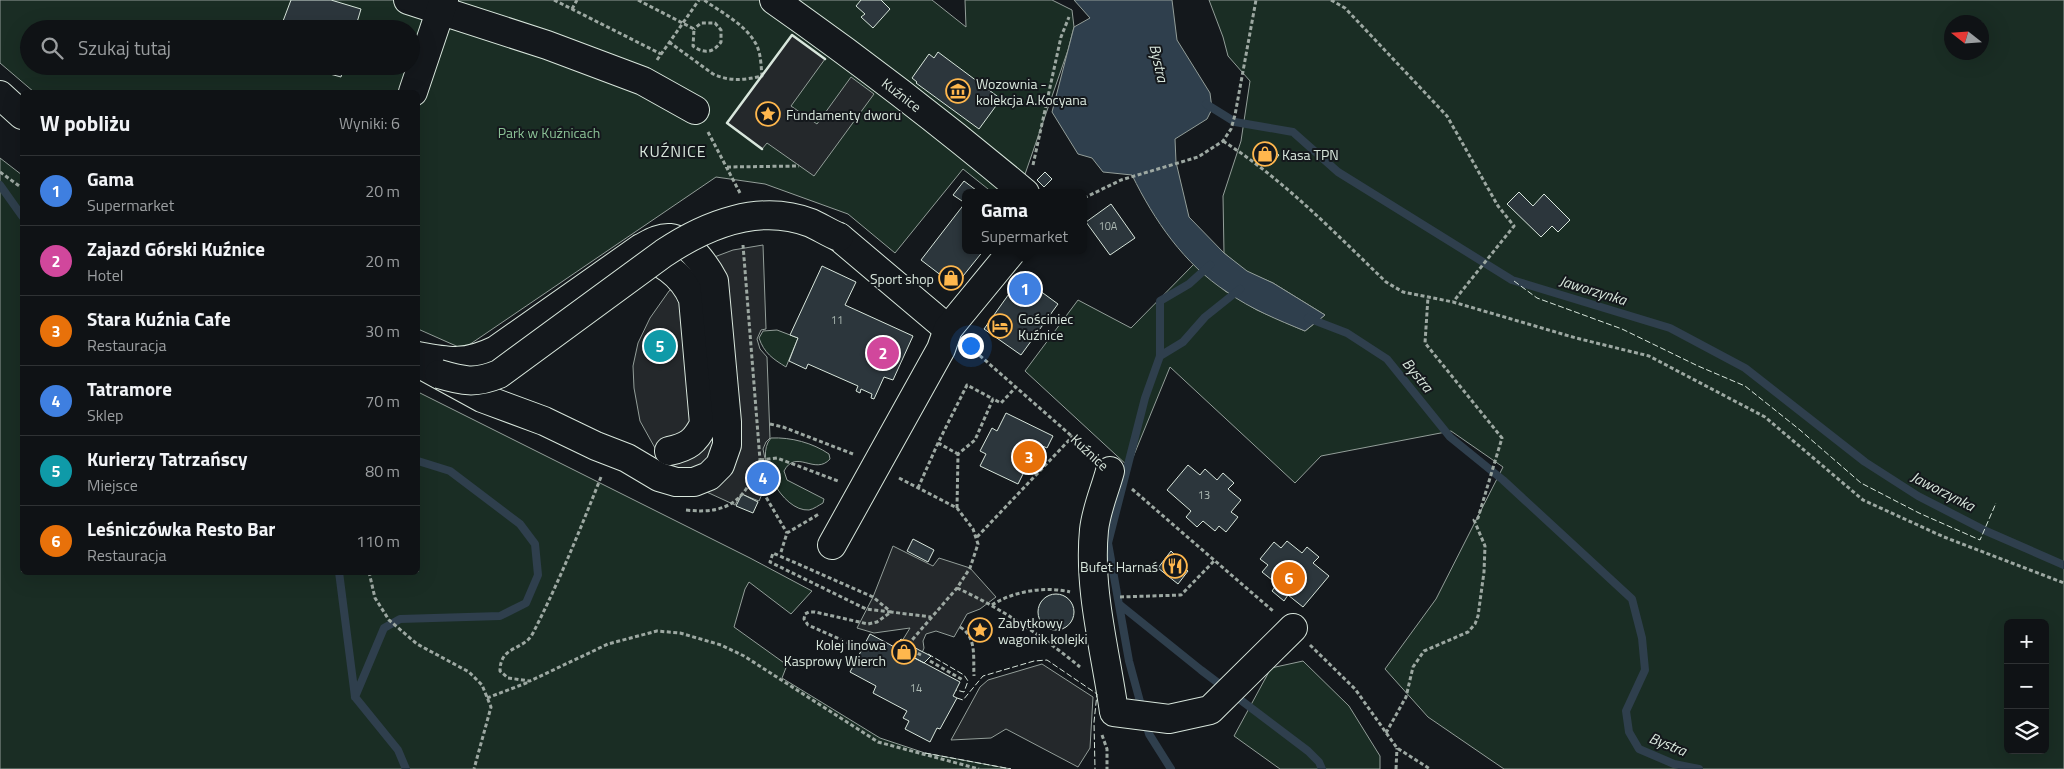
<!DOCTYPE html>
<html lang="pl">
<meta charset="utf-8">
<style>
:root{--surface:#0f1215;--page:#181b1e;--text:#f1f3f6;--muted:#9b9ea0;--line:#2f3234;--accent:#d93025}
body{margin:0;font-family:"Titillium Web",sans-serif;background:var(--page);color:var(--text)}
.controls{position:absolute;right:15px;bottom:15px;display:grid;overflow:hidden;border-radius:8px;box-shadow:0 5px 20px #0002}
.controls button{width:45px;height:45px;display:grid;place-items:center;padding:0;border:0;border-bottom:1px solid var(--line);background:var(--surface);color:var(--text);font:25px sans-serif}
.compass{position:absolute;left:1944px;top:15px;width:45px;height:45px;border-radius:50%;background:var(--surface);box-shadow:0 5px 20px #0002;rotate:287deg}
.you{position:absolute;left:970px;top:345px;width:18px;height:18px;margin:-12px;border:4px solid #fff;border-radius:50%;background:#1a73e8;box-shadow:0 0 0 8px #1a73e833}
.badge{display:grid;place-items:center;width:32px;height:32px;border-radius:50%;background:var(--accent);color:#fff;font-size:16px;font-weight:700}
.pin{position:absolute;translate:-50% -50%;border:2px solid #fff;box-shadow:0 1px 5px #0006}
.popup{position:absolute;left:962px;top:189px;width:125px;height:65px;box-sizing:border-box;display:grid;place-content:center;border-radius:8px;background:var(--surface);filter:drop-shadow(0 1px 4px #0005);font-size:16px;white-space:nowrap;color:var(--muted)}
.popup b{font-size:19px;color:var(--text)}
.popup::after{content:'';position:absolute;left:50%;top:100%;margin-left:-10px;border:10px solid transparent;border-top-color:var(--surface)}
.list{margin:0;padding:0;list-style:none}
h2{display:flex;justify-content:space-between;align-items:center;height:65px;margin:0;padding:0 20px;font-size:21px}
h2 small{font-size:16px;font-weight:400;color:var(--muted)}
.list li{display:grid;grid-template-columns:32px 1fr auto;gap:15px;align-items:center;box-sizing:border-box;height:70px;padding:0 20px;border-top:1px solid var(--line)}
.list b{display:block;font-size:19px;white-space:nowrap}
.list p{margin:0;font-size:16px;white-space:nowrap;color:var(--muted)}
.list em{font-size:16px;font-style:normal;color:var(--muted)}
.icon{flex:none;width:28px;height:28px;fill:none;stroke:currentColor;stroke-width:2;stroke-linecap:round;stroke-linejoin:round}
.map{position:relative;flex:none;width:2064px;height:769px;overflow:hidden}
.search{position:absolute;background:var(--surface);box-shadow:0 5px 20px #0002;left:20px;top:20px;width:400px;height:55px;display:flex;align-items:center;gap:12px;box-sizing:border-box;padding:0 18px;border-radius:28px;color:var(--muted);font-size:19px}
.panel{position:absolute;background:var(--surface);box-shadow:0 5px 20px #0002;left:20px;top:90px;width:400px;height:485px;border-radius:8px}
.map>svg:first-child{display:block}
.green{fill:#1a2d24;stroke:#939e99;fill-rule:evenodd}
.parking{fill:#24282b;stroke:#939e99}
.water{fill:#2f3f4d;stroke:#939e99}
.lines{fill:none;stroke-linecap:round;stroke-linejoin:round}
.stream{stroke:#2f3f4d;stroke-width:8}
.building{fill:#2c363c;stroke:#d8e6dc}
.minor-casing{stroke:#d8e6dc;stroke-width:30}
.path{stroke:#9da8a2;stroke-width:3;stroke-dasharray:4 2.5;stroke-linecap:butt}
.minor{stroke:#14181c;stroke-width:28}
.minor-bridge-casing{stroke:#d8e6dc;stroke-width:30;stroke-linecap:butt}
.minor-bridge{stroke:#14181c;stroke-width:28}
.fence{stroke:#d8e6dc;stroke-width:1;stroke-dasharray:6 2.5;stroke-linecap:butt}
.wall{stroke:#d8e6dc;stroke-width:2.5}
.labels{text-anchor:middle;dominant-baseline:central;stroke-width:4;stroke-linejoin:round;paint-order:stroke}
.number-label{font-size:11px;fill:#adbab4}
.poi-label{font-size:14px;fill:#d8e6dc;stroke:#14181c;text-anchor:start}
.street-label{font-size:14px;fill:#d8e6dc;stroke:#14181c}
.park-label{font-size:14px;fill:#8ac095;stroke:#14181c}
.water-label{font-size:15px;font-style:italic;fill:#d8e6dc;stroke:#14181c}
.quarter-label{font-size:16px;letter-spacing:1px;fill:#d8e6dc;stroke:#14181c}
</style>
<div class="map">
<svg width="2064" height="769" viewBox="0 0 2064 769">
<rect width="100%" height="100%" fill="#14181c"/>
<path class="green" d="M0,0h932l34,27 -1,-27h87l20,10 2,17 -6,23 -45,130 -14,13h-16l-30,-24 -68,84 -47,-39 -83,-30 -49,-7 -253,172 -45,-20v-237h-384l-34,-29zM29,29h382v37h-382z
M1209,0h855v769h-560l-76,-52 -43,-48 51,-70 67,-132 -52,-36 -130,25 -26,27 -125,-116 -41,100 -104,-96 53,-71 53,28 63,-64 31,27 32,19 48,21 20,-16 -52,-32 -26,-11 -23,-19 -1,-57 18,-55 9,-60 -22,-25 -5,-19zM1952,22h30v30h-30zM2008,623h37v127h-37z
M0,158l22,17v397h396v-180l332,166 62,33 -21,23 -42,-32 -4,7 -11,38 53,38 -5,13 98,60 45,15 86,16h-1011z
M777,330l21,8 -12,29c-13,-8 -22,-14 -27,-29l4,-7z
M771,438c20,-1 42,5 58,16l1,5c-15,17 -34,-11 -46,12l3,9 37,19 -1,4c-4,2 -9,6 -14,7 -27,2 -56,-53 -38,-72z
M1303,661l46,45 31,50v13h-100l-46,-33 37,-68z"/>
<path class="parking" d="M792,35l33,24 -34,47 26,18 34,-47 23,17 -60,82 -47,-33 -5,6 -35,-26z
M763,245l3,84 -5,1 -4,9 3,10 7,8 3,81 -4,4 -3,7 6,29 -10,23 -18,-7 -6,11 -37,-17 -18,-11 -12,-12 -13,-17 -15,-27 -6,-33 -1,-22 5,-23 12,-25 19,-27 40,-32 24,-9z
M893,546l40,20 6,-8 31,10 26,29 -16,12 -13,5 -13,23 -18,-6 -10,3 -3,7 1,7 -4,10 -21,-12 11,-18 -36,5 -17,-5 16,-31z
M1042,664l51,33 -3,51 -12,19 -72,-38 -15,9 -40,2 29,-53 8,-7z"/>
<path class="water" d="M1074,0h98l5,40 33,53 2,16 -5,10 -32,20 1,23 13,55 35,36 23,18 26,12 52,32 -20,16c-27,-11 -54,-22 -78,-39 -43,-28 -73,-72 -95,-117l-29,-3 -11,-14 -14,-4 -26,-42 22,-85 16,-9z"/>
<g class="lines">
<path class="stream" d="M1206,104l29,18 58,10 45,40 174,108 158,48 75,40 120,94 53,34 68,35 78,34
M0,185l22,31
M1308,318l39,15 40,26 63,78 53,43 129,119 10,39 3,32 -19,41 3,21 10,17 35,15 25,5
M1160,356l23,-14 22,-25 35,-28
M339,572l16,125 43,53 8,19
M1119,604l82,66 107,81 11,11 3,7
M355,697l29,-69 16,-9 100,-3 26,-13 12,-28 -3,-31 -15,-20 -70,-53 -32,-10
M1142,709l-13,-48 -21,-118 37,-145 15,-42v-55l29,-17 21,-19
M1145,720l4,14 22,35"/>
</g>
<path class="building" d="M291,0h40l30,9 -6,20h-75z
M861,0h20l9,9 -17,19 -12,-11 4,-3 -9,-8z
M938,52l63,47 -22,30 -63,-46 1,-1 -5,-4 17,-24 5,4z
M316,66h28l-3,11 -26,-7z
M1263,144l16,11 -8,10 -15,-11z
M1045,172l7,7 -8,8 -7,-7z
M964,181l16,12h-14v57h18l-29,36 -34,-26 44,-57 -12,-8z
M1519,192l14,14 11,-12 26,26 -12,12 -6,-6 -11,11 -34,-33z
M1111,204l24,34 -25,17 -24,-33z
M822,266l34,16 -11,23 68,31 -20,44 -9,-3 -10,22 -3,-1 1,-4 -11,-5 -1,4 -4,-2 2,-5 -50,-22 -2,5 -17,-8 9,-23 -8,-3z
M1021,277l37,27 -37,51 -37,-26z
M1006,413l47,23 -6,12 -9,-4 -20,40 -38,-18 6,-12 -6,-3 12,-23 5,3z
M1188,465l12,10 5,-6 12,11 6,-7 11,10 -6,6 13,11 -10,12 7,5 -12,15 -7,-6 -4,5 -12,-10 -6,6 -11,-10 5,-6 -24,-21z
M742,494l16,8 -5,11 -17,-7z
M913,539l21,11 -6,12 -21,-11z
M1287,541l15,12 5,-6 12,10 -6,6 16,13 -26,31 -15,-12 -4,6 -12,-10 5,-7 -15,-12 6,-7 -8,-6 14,-17 7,6z
M1171,551l8,8 -2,3 11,9 -10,13 -20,-16z
M1038 612a18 18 0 1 1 36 0a18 18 0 1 1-36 0Z
M870,634l90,48 -7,14 4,2 -17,31 -3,-1 -7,14 -25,-13 4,-8 -6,-3 4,-7 -34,-18 3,-7 -26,-14z
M901,639l18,11 12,6 -7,7 -31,-16z"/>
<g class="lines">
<g class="minor-casing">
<g id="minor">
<path d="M408,0l139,45 96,36 52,29"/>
<path id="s1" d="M774,0c87,61 170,125 251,193"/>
<path d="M413,92l31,-92"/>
<path d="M0,95l22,20"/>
<path d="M839,237l109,92"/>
<path d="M633,255c26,2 50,20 60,44l11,125c-9,18 -16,23 -35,27"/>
<path d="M418,356c32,6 47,9 78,-6l145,-102c8,-4 19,-11 29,-10 18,2 36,28 44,43l13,141v23l-7,20 -11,11 -15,6h-18l-17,-5 -32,-19 -31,-12 -52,-25 -62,-23 -64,-35"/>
<path d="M1110,471c-5,19 -14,39 -16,59 -6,60 12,123 20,182l55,7 41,-9 83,-82"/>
<path d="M832,545l109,-196 7,-20 65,-79"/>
</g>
</g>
<path class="path" d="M554,0l107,54
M638,0l56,29 -1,17c11,8 20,7 28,-4v-12l-6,-7h-14l-7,6
M1331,0l14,8 102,108 51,90 16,20 -61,76
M572,9l5,-9
M669,42l44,32c18,8 31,6 49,2 -1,-10 -1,-21 -5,-30 -10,-21 -35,-33 -53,-46
M657,60l42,-60
M708,132l32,61
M1223,141c61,39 111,91 163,141l17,10 50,10 123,36 73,18 116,61 98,83 81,37 120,46
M1033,165l28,-128 8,-20
M727,167l72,-1
M0,172l22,16
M1084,198l37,-18 77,-23 25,-16 8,-12 4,-14 21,-115
M970,347l121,106
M770,424l13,3 70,27
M938,443l20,11
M760,460l17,-2 61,23
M601,477c-21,53 -42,105 -68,156 -9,18 -33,12 -33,38l8,7 22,3 78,-37 49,-13 23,2 41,12 23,11 134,86 101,27
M899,478l58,30 16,21 5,15 -8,24 -13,20 -45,52 -5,8 14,7
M918,488l20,-45 29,-58 26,14
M1132,489l141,122
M763,492l24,41
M957,508l1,-54 17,-14 18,-41 8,4 15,-16
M686,510c44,5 60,-11 74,-50l-17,-215
M977,537l96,-101
M781,552l6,-19 32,-19
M369,572l6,26 14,22 28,24 52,28 13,13 9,22 -17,62
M957,588c44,20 85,48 123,79
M1120,597l61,-2 34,-35
M992,605c21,-14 54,-19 78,-13
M960,627c17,10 13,30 14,49
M1310,645l45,44 42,59 33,21
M862,649l-54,-24 -4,-6 1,-5 4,-2h6l53,12 9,-2 14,-10 -25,-3 -96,-47 3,-9 100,44 18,15 40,5
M930,661l33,19
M487,698l42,-16
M1386,733l20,-36 7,-30 11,-16 44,-19 7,-8 3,-8 6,-44 1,-26 -11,-26 4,-2 24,-80 -77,-95 3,-46
M1102,735l5,14v20
M1396,769l1,-21"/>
<use href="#minor" class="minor"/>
<g class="minor-bridge-casing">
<path id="minor-bridge" d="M439,374c24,7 36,10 60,0l165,-121c42,-28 96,-50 147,-30 9,4 18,10 28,14"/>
</g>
<use href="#minor-bridge" class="minor-bridge"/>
<path class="fence" d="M1514,281l23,17 85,31 76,37 47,20 55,44 61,53 58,30 61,27 16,-37
M928,654l36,21 4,6 -4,11 -8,-2
M957,698l6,2 20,-24 51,-15 13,-1 50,34 -3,28 1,47
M925,753l86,16"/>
<path class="wall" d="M762,149l-35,-26 65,-88 33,24"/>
</g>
<defs>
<g id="museum-ring" transform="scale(1.25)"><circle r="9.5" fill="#14181c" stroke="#ffb74d" stroke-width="1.5"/><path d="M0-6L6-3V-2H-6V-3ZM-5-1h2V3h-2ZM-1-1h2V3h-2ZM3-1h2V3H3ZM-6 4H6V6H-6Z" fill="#ffb74d"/></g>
<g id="sight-ring" transform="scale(1.25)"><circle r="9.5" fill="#14181c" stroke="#ffb74d" stroke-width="1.5"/><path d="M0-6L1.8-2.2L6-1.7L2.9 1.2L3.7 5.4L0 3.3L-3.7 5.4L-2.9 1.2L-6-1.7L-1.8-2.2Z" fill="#ffb74d"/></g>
<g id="shop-ring" transform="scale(1.25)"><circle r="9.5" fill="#14181c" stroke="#ffb74d" stroke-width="1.5"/><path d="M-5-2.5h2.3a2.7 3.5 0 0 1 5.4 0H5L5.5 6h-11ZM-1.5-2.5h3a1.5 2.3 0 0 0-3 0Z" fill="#ffb74d"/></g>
<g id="hotel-ring" transform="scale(1.25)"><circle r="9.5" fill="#14181c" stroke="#ffb74d" stroke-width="1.5"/><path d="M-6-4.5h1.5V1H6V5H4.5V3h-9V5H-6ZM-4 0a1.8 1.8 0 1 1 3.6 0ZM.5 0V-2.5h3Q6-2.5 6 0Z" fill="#ffb74d"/></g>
<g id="restaurant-ring" transform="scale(1.25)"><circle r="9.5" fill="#14181c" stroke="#ffb74d" stroke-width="1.5"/><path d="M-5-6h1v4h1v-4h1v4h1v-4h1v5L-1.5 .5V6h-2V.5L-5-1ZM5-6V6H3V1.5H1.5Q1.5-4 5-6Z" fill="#ffb74d"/></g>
</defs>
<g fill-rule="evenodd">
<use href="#museum-ring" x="958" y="91"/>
<use href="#sight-ring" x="768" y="114"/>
<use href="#shop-ring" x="1265" y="154"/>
<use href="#shop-ring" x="951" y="278"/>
<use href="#hotel-ring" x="1000" y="326"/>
<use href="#restaurant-ring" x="1175" y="566"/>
<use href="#sight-ring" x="980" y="630"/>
<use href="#shop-ring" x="904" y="652"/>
</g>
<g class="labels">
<g class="number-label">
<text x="1108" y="226">10A</text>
<text x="837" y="320">11</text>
<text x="1204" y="495">13</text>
<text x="916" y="688">14</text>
</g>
<g class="poi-label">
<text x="976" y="83">Wozownia -<tspan x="976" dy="16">kolekcja A.Kocyana</tspan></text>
<text x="786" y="114">Fundamenty dworu</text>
<text x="1282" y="154">Kasa TPN</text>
<text x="934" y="278" text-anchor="end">Sport shop</text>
<text x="1018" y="318">Gościniec<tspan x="1018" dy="16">Kuźnice</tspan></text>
<text x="1158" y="566" text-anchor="end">Bufet Harnaś</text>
<text x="998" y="622">Zabytkowy<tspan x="998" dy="16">wagonik kolejki</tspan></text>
<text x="886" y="644" text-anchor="end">Kolej linowa<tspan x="886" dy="16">Kasprowy Wierch</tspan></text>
</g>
<g class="street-label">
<text stroke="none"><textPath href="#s1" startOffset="159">Kuźnice</textPath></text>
<text transform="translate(1090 452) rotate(43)">Kuźnice</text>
</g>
<g class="park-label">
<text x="549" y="132">Park w Kuźnicach</text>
</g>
<g class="water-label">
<text transform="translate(1159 63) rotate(77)">Bystra</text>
<text transform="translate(1593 290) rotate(17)">Jaworzynka</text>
<text transform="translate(1418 375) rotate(51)">Bystra</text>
<text transform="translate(1943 491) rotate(27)">Jaworzynka</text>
<text transform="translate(1668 744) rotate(22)">Bystra</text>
</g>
<g class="quarter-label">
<text x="673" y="151">KUŹNICE</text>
</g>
</g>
</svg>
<div class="controls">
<button>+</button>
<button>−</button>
<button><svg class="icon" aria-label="layers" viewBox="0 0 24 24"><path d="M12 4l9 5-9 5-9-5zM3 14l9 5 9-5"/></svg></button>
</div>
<svg class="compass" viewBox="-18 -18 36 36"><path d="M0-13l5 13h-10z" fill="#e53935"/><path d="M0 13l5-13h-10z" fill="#9b9ea0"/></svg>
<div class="you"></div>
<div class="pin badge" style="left:1025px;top:289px;background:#3f7fe0">1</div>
<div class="popup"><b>Gama</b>Supermarket</div>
<div class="pin badge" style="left:883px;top:353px;background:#d1479c">2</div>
<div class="pin badge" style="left:1029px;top:457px;background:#e8710a">3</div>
<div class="pin badge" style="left:763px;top:478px;background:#3f7fe0">4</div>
<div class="pin badge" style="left:660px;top:346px;background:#0f9aa8">5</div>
<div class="pin badge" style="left:1289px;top:578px;background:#e8710a">6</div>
<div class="search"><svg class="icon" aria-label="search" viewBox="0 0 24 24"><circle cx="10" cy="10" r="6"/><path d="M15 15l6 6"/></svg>Szukaj tutaj</div>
<section class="panel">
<h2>W pobliżu<small>Wyniki: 6</small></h2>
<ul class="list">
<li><span class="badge" style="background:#3f7fe0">1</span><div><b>Gama</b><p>Supermarket</p></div><em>20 m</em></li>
<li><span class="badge" style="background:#d1479c">2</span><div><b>Zajazd Górski Kuźnice</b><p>Hotel</p></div><em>20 m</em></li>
<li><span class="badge" style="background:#e8710a">3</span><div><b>Stara Kuźnia Cafe</b><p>Restauracja</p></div><em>30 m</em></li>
<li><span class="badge" style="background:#3f7fe0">4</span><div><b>Tatramore</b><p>Sklep</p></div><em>70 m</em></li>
<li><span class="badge" style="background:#0f9aa8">5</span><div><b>Kurierzy Tatrzańscy</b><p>Miejsce</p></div><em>80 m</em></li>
<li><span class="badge" style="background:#e8710a">6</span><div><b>Leśniczówka Resto Bar</b><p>Restauracja</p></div><em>110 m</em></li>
</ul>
</section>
</div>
